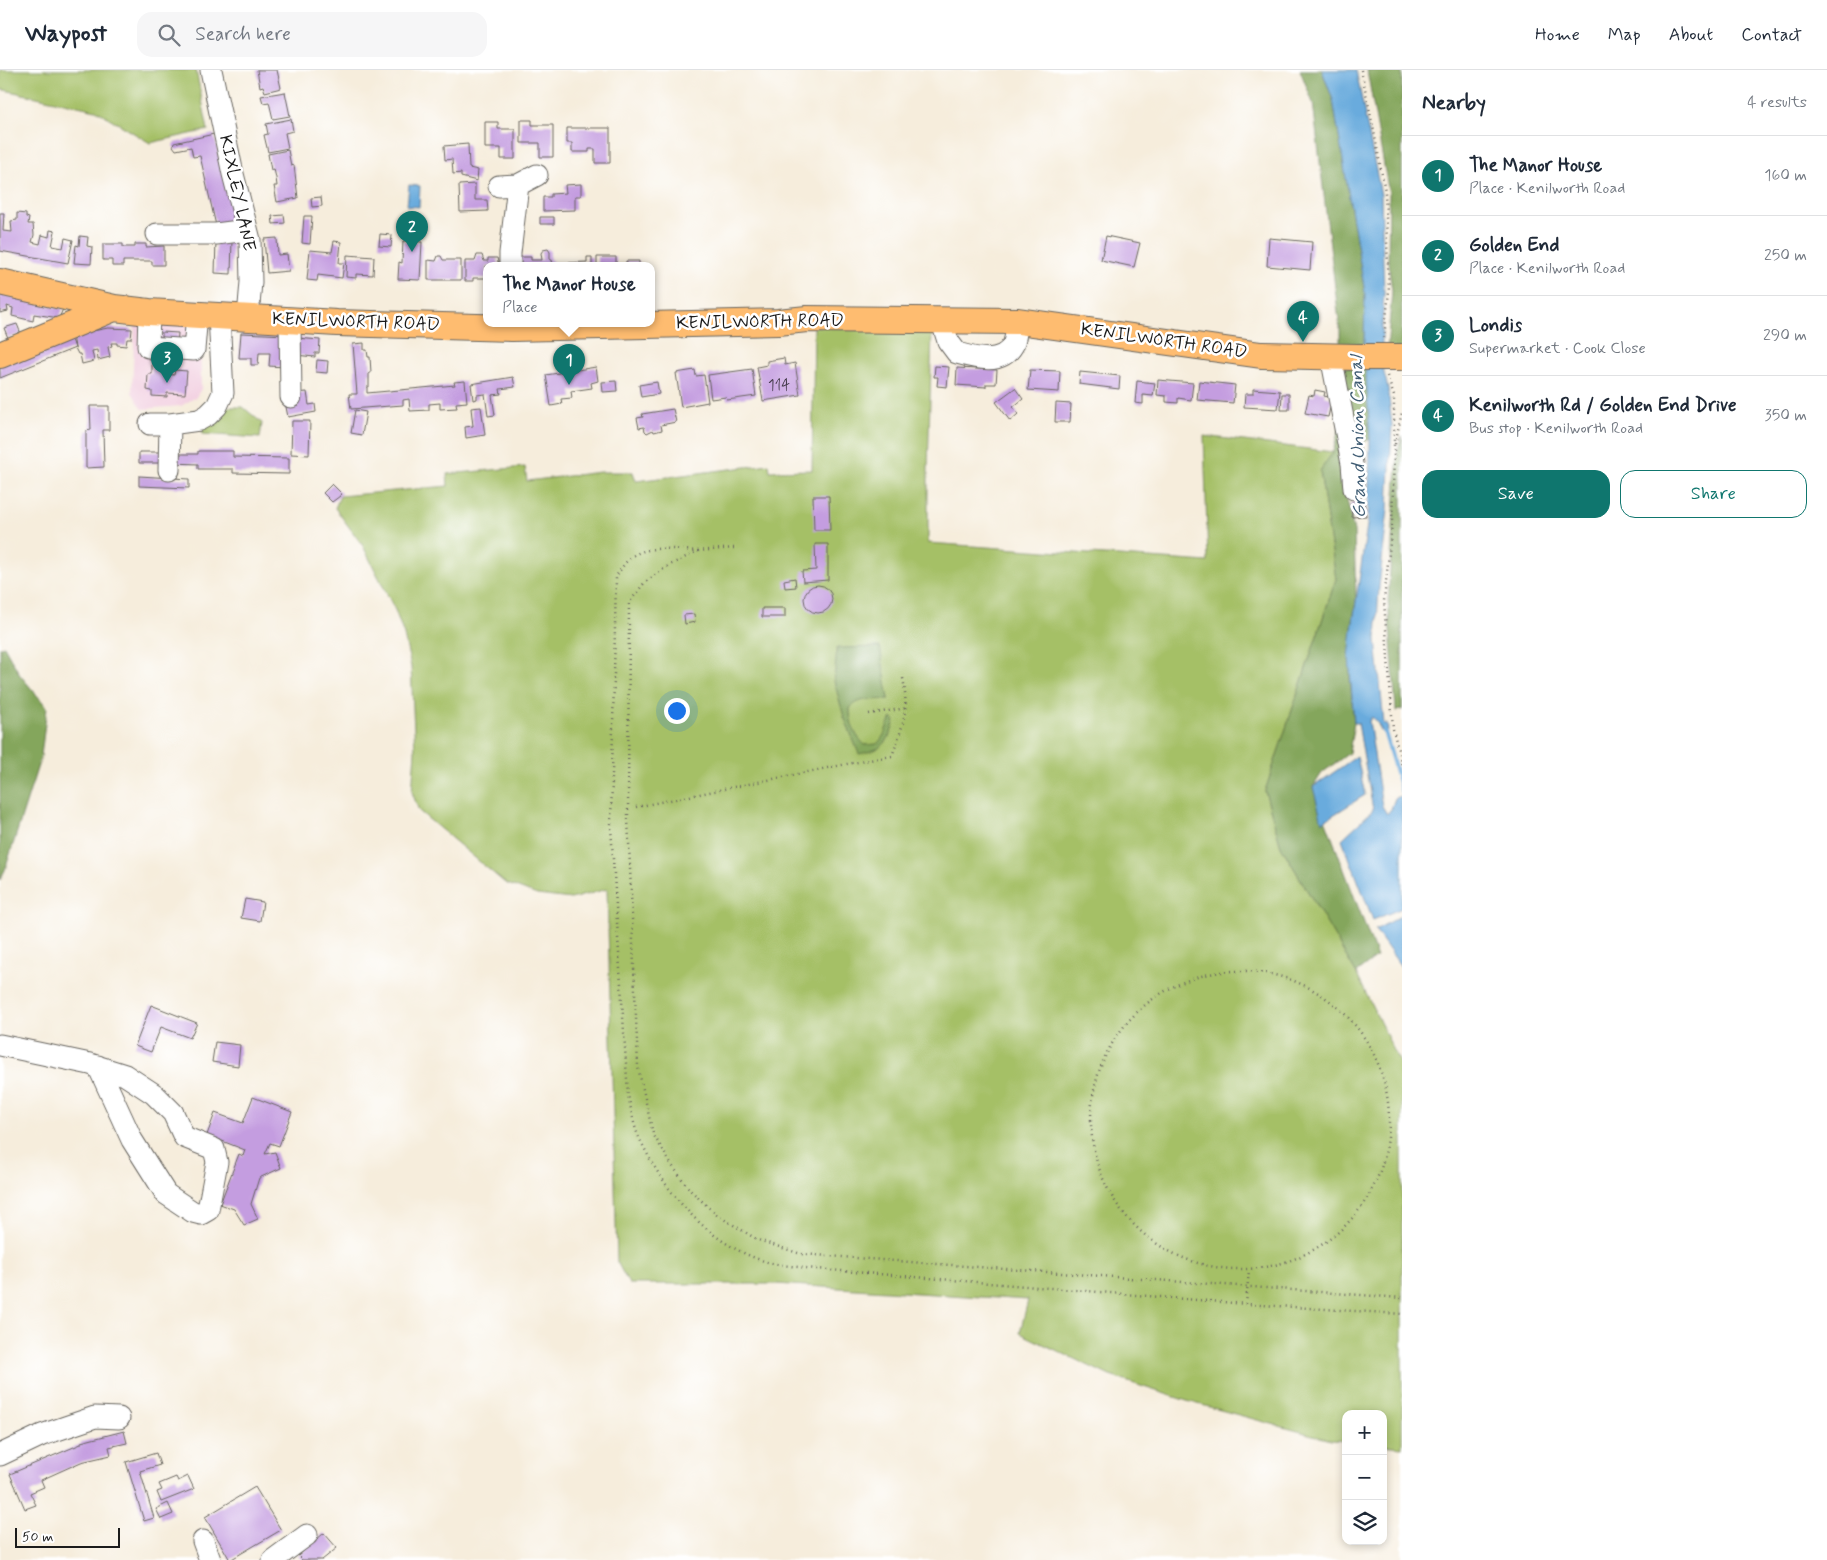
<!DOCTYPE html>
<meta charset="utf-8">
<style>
:root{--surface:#fff;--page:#f6f6f7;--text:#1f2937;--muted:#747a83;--line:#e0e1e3;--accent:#0f766e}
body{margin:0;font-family:Mynerve,sans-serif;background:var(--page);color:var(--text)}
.controls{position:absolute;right:15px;bottom:15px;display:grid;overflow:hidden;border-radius:10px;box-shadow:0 2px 8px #0003}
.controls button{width:45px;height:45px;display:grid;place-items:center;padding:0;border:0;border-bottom:1px solid var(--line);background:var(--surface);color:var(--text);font:25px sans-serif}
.scale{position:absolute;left:15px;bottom:12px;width:105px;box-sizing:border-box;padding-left:5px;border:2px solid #1c1c1c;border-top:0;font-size:14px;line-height:18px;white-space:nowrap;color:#1c1c1c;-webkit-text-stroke:4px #fff;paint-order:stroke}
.you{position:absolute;left:676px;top:640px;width:18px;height:18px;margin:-12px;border:4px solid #fff;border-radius:50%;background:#1a73e8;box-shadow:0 0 0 8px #1a73e833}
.badge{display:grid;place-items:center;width:32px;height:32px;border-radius:50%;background:var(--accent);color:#fff;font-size:16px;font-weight:700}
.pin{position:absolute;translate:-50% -41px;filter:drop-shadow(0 1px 2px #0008)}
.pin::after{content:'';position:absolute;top:26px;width:18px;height:15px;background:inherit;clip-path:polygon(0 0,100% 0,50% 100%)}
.popup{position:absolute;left:483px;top:192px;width:172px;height:65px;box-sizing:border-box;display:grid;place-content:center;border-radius:10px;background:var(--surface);filter:drop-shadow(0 1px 4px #0005);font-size:16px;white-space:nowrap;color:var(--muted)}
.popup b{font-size:19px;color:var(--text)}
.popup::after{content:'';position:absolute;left:50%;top:100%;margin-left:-10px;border:10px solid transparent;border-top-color:var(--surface)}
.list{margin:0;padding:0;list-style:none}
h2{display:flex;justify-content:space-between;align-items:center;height:65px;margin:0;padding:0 20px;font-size:21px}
h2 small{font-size:16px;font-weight:400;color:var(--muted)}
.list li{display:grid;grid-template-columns:32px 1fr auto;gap:15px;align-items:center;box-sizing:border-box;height:80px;padding:0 20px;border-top:1px solid var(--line)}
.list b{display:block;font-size:19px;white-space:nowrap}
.list p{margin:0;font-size:16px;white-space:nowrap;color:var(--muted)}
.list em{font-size:16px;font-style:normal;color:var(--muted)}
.actions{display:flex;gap:10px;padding:15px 20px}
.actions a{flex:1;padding:11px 0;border:1px solid var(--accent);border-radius:15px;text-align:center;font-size:18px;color:var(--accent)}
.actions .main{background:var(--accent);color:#fff}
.icon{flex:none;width:28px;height:28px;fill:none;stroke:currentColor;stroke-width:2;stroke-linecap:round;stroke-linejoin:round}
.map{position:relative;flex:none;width:1402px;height:1490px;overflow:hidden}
header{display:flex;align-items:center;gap:30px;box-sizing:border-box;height:70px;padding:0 25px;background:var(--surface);border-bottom:1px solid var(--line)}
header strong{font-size:24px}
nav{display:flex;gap:28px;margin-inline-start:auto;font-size:18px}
.search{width:350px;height:45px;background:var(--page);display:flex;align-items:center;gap:12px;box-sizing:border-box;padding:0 18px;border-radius:15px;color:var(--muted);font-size:19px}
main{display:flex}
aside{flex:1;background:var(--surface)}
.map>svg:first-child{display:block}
.built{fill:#f2cfe0}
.green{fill:#a5c066;stroke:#606e41}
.forest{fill:#84a65b;stroke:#50613c}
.water{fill:#69abdd;stroke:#42647c}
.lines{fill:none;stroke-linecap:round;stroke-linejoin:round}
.stream{stroke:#69abdd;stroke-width:4.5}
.building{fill:#c49de0}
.minor-casing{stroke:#68655f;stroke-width:23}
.major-casing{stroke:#68655f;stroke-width:28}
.path{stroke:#68655f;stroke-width:2.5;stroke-dasharray:1 4;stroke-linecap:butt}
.minor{stroke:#fff;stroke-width:21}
.major{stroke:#febc70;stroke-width:26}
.major-bridge-casing{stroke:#68655f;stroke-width:28;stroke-linecap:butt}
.major-bridge{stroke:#febc70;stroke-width:26}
.labels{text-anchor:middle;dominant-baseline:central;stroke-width:5;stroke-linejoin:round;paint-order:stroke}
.number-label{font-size:15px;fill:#463c4d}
.street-label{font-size:18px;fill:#1c1c1c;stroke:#fff}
.water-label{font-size:19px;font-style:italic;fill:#3f5c73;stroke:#fff}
</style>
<header>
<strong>Waypost</strong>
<div class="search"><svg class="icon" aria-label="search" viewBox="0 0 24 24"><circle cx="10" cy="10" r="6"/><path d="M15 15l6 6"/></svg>Search here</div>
<nav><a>Home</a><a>Map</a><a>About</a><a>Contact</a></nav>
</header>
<main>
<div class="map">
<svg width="1402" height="1490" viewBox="0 0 1402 1490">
<rect width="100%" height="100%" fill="#fff"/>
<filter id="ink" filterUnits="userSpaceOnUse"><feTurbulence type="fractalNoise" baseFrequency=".02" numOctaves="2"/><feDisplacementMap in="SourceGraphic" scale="10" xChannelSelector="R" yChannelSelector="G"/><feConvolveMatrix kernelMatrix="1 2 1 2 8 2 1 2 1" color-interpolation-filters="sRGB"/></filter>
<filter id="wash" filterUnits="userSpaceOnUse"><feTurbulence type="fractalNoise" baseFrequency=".0096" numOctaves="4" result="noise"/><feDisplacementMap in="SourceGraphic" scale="20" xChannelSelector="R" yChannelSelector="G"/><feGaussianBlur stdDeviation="1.12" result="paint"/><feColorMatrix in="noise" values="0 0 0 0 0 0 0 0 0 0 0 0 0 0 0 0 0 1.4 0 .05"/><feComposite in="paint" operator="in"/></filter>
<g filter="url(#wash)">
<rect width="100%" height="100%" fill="#f6eddc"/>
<path class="built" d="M135,248l65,4 1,67 -5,8 -15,9 -39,3 -10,-17z"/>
<path class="green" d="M0,0h196l12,60 -58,13 -54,-33 -96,-21z
M814,256l118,5 -4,138v74l280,19 -4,-126 129,16 -13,19 16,108 -71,212 16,55 75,127 46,94v380l-19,-2v-31h-37v27l-15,-1 -144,-39 -77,-25 -90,-43 8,-33 -252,-16h-147l-12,-22 -10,-373 -36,10 -34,-4 -32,-12 -86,-72 -7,-19 3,-41 -4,-84 -7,-32 -9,-25 -32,-64 -28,-38 5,-12 108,-10 -1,-12 78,-7 2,14 73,-9h33l3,9 133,-17 1,7 42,-1z
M227,337h16l19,16 -2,15 -58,-4 1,-8z"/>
<path class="forest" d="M1300,0h22l11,30 32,193 -1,51 -24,2v-16l-27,-227z
M1367,0h35v279h-15l5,-58 -4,-29 1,-68z
M1345,297l21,2 4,70 -27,14 3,42 8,36 2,69 -4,29 -2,49 4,45 -5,30 -27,20 -9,14 64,170 -21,16 -75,-127 -16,-55 71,-212 -16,-108 13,-19 12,-46z
M1402,366v274l-6,1 -8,-110 10,-151z
M4,576l16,29 27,32 -6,49 -36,114 -5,10v-233z
M880,577l9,52c-15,2 -27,-3 -39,9 0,15 4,27 15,37l12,-1c11,-11 8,-18 15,-26l3,3c-7,23 -11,28 -36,33l-15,-37 -10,-36 3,-33z"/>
<path class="water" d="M1322,0h34l25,125 3,99 -2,34v37l6,23 4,37 -4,84 -9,78 -3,53 8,84h3l1,6 -7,1 -3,-7 -6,-7 -3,4 13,85 5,8 4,-5 4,-11 7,-2v112l-29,12 -31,-81 31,-29 -15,-87h-4l-5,-65 3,-29 16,-111 2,-79 -6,-95 1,-51 -32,-193z
M409,115l11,1 -1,21 -12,-1z
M1357,686l8,39 -43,27 -9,-35z
M1402,845v53l-27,-38z"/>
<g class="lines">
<path class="stream" d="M1384,660l18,62"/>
</g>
<g id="blocks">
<path class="building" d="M257,0h20l4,18 -16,4 -2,-6 -3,1z
M285,22l5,24 -17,3 -4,-17 -6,1 -2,-7z
M291,49l2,12 -8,2 3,15 -20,4 -4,-17 4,-1 -2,-10z
M521,50h11v5h21v32h-13v-14h-19z
M485,52h13v7h17v30h-14v-11h-16z
M567,58h43v35h-15v-14h-6v3h-17v-9h-5z
M214,64l21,92 -18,4 -17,-74 -7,1 -2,-10 -15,3 -3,-4 1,-3z
M468,74l1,24 9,2 -1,11 -16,-4v-4l-8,1 -1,-15 -7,1 -1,-14z
M288,80l3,16 3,-1 4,33 -21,4 -3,-16h3l-1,-8 -2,-9 -3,1 -3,-16z
M475,114v16h12l1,11 -28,1 -1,-27z
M581,114v12h-6v14l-32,1v-14h8v-3l15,-1 -1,-8z
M321,127l1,9 -10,1 -1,-9z
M0,143h4l-1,18 9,1 -1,-11 6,-1v-7l9,1v3l3,1 -1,6h5l1,11 -2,7 8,2 2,-9 7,2 1,-7 5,1 -3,15 11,2 2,-10 8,2 -5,23 -68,-12z
M284,145l1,8 -12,1 -1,-8z
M304,146h8l-2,28 -8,-1z
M540,147h14v7h-14z
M380,164l12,1 -1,12 -12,-1z
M80,166l8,1 -1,9 5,1 -1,17 -17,-1 2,-18 3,1z
M1106,166l34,7 -6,24 -33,-7z
M277,168l1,17 9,-1 2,17 -22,2 -3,-34z
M1269,168l43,4 -2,28 -43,-4z
M216,170h16l-1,34 -16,-1z
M334,171l7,1 -2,21h5l-2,15 -24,-3 -1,6 -10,-1 3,-30 22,2z
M403,171l19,1 -2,38 -22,-1 1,-17 3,1z
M103,174h20v3h12v-3h11v3l18,-1v19h-12v-4h-29v5h-11v-6h-9z
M548,179l2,3v8h2l1,6h-32l-1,-9h11v3h11l-1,-7 2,-3z
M347,185l27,2 -1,18 -17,-1v4l-10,-1z
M477,185h5l2,6h4v-3h9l2,8h-13v12h-13v3h-8v-20h10z
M438,186h3l2,4h18v20h-33v-20l8,1z
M587,187h5v9h-29v-3l24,-1z
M597,187h19v9h-19z
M626,191h13v5h-13z
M0,224l63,15 -4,9 -25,-4 -1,7 -21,-5 1,-8 -6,-2 1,5 -8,2z
M17,254l4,10 -13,4 -4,-10z
M108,258l24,1 -1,10h-4l-1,7 -9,-1v-2h-6l1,3 -4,1 2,10 -12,3 -1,-10 -5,1 2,10 -12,3 -2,-10h-2l-3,-6 -75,30v-15l70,-29 5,14 -2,-13z
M162,262l16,1 -1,13h7v14h-17v14l7,1 1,-5 12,1 -2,23 -18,-1v4l-15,-1v-5l-5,-1 1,-16h4v-15h-3l1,-22 12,1z
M241,263l45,2 -2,32 -15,-1 1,-13h-11l-1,12h-7v-7h-12z
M297,268l23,2 -1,13h-4v4l-20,-2z
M364,273v7h3l1,7h2l1,16h-2v14h-2v6l88,-8 -1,-3 11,-1 2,21 -11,1 1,5 -17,1v-6l-11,1v6l-19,1 -1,-12 -6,1v5l-52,4 -2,-15h8l-4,-50z
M784,288l1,7 10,-2 5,32 -37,6 -6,-34 10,-2v-4z
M317,290l11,1 -1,12 -11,-1z
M935,296l14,1 -2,20 -10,-1 1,-9h-4z
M596,297l2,14 -7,2 1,5 -21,3 1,7 -11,1 1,5 -11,2 -5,-31z
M957,298l40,2 -1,14h-10v3l-30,-2z
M752,299l4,27 -29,4 -1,-3 -15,2 -3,-24z
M695,300l1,6 8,-1 4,27 -27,5 -5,-34z
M1030,300l30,1 -1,21 -31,-2z
M1080,302l40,4 -1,13 -40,-5z
M513,307l2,10 -15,2 1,5 -9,1 3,20 -7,1 -3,-22 -8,1v4l-4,1 -2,-16z
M1158,310l35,3 -2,17 -13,-2v5l-12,-1v-6l-9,-1z
M616,311l1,10 -14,1 -1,-10z
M1137,311l18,2 -2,13 -10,-1v9l-8,-1z
M1199,311l36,4 -2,18 -36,-3z
M657,312l2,12 -18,3 -2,-12z
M1015,318l8,11 -10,8 5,7 -8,7 -14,-19z
M1253,319l27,2 -2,18 -34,-2 1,-13h8z
M1315,320l10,2 -1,4 8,2 -4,19 -23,-4 4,-18 5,1z
M307,322l2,13 6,-1 1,8 -28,5 -2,-10 12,-1 -2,-13z
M1282,324h7v16h-8z
M1056,333l15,1 -1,18h-15z
M90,336h19v24h-6l1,37 -18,1v-37l5,-1z
M481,337l4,28 -19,3 -1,-11 8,-1 -2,-18z
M673,339l3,13 -15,3 1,5 -8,2 -1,-2 -6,3 -2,-2 -1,-4 -5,1 -2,-10 6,-1 -1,-3z
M355,340l11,2 -4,23 -11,-2z
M292,351h18l-1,34 -18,-1z
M198,381h35v6l56,1v16l-56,-1v-4h-35v-5l-25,-1v-9h25z
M139,382h26v11h-26z
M139,406l50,3v9l-50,-2z
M332,414l9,9 -1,3 -8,6 -9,-9z
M813,426h16l1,34h-16z
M1364,431l2,15 -14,1 -1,-14z
M815,474h13v36l-25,2 -1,-11 14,-1z
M795,508l1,9 -11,1 -1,-8z
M804 529a14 14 0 1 1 28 0a14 14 0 1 1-28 0Z
M762,538h23v9h-23z
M694,544l1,8 -10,2 -1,-9z
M245,829l18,3 -3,19 -19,-3z
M151,935l46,18 -7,15 -29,-11 -10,25 -16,-6z
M215,972l25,3 -2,21 -26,-4z
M253,1027l39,15 -13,34 -9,-3 -5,11 10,-2 6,16 -22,10 -8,26 7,15 -14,6 -10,-16 -14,-5 19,-50 4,2 2,-6 -38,-15 8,-22 28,10z
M124,1361l3,12 -18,4 2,8 -30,7 -40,18 3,7 -14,6 6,12 -11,4 -15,-35 71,-30v-2z
M156,1383l4,12 -20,6 14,47 -10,3 -18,-59z
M188,1406l6,13 -33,13 -4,-10 5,-2 -3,-6 17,-7 2,4z
M255,1417l26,43 -51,30 -25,-43z
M168,1433l5,11 -12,5 -5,-10z
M324,1463l13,15 -15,12h-20l-4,-4z"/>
</g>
</g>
<g filter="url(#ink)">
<use href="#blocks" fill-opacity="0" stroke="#68655f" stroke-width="1"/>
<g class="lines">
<g class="minor-casing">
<path id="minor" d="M211,0l22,104 17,66 1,42 -3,35
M499,116l19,-1 19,-10
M157,164h59l31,-4
M510,196v-13l8,-68
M149,242l-1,35 46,3 3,-36
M941,249l7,22 9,12c18,5 44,13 56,-8 3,-6 3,-17 5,-24
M290,250l1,77
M1331,286l21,108 2,25
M150,354h20l-1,46
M170,354l29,-4 9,-5 9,-9 6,-13 -4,-78
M0,975l90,19 35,11 29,19 19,19 11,24 30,12 3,13 -9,48 -7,4 -8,-2 -27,-18 -34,-54 -34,-74
M0,1385l42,-20 53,-18 24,1
M203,1471l7,19
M273,1490l34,-25"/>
</g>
<g class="major-casing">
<path id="major" d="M0,212l114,26 35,4 188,11 175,5 266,-6 29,-3 211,2 243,34 98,2
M0,285l114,-47"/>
</g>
<path class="path" d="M1361,0l12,56 12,65 4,100 -5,47
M1387,306l7,20v57l-2,71 -8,77 9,128 9,37
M1395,374l7,-32
M734,478l-36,3 -30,15 -23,16 -16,21 -1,214 10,250 15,67 18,30 19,26 27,25 41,25 43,14 601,44
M698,481c-21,-1 -54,-8 -70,9 -5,5 -8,11 -12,16l-5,251 17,268c3,13 5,28 10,40 24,54 68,108 126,126 12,4 28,5 41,7l441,36 156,10
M869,644l38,-6
M636,737l211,-43 45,-8c11,-30 17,-45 11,-78
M1091 1050a149 149 0 1 1 298 0a149 149 0 1 1-298 0Z
M1246,1234l3,-34"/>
<use href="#minor" class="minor"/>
<use href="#major" class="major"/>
<g class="major-bridge-casing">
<path id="major-bridge" d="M1359,287h43"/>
</g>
<use href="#major-bridge" class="major-bridge"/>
</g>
</g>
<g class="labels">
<g class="number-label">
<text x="779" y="316">114</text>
</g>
<g class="street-label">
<text transform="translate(237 123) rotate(78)">KIXLEY LANE</text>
<text transform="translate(356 252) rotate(2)">KENILWORTH ROAD</text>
<text transform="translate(760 252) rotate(-1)">KENILWORTH ROAD</text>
<text transform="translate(1164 271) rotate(8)">KENILWORTH ROAD</text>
</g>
<g class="water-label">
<text transform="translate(1358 367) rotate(-91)">Grand Union Canal</text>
</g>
</g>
</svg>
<div class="controls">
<button>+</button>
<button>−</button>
<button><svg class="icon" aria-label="layers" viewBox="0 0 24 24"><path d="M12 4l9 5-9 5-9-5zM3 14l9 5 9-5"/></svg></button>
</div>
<div class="scale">50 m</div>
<div class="you"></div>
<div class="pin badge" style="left:569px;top:315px">1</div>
<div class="popup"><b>The Manor House</b>Place</div>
<div class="pin badge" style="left:412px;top:182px">2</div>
<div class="pin badge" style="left:167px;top:313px">3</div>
<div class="pin badge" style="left:1303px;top:272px">4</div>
</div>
<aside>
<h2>Nearby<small>4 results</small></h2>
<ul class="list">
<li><span class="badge">1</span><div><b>The Manor House</b><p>Place · Kenilworth Road</p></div><em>160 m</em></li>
<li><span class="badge">2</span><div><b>Golden End</b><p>Place · Kenilworth Road</p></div><em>250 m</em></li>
<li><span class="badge">3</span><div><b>Londis</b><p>Supermarket · Cook Close</p></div><em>290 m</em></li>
<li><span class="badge">4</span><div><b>Kenilworth Rd / Golden End Drive</b><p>Bus stop · Kenilworth Road</p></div><em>350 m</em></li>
</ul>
<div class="actions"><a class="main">Save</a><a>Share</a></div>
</aside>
</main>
